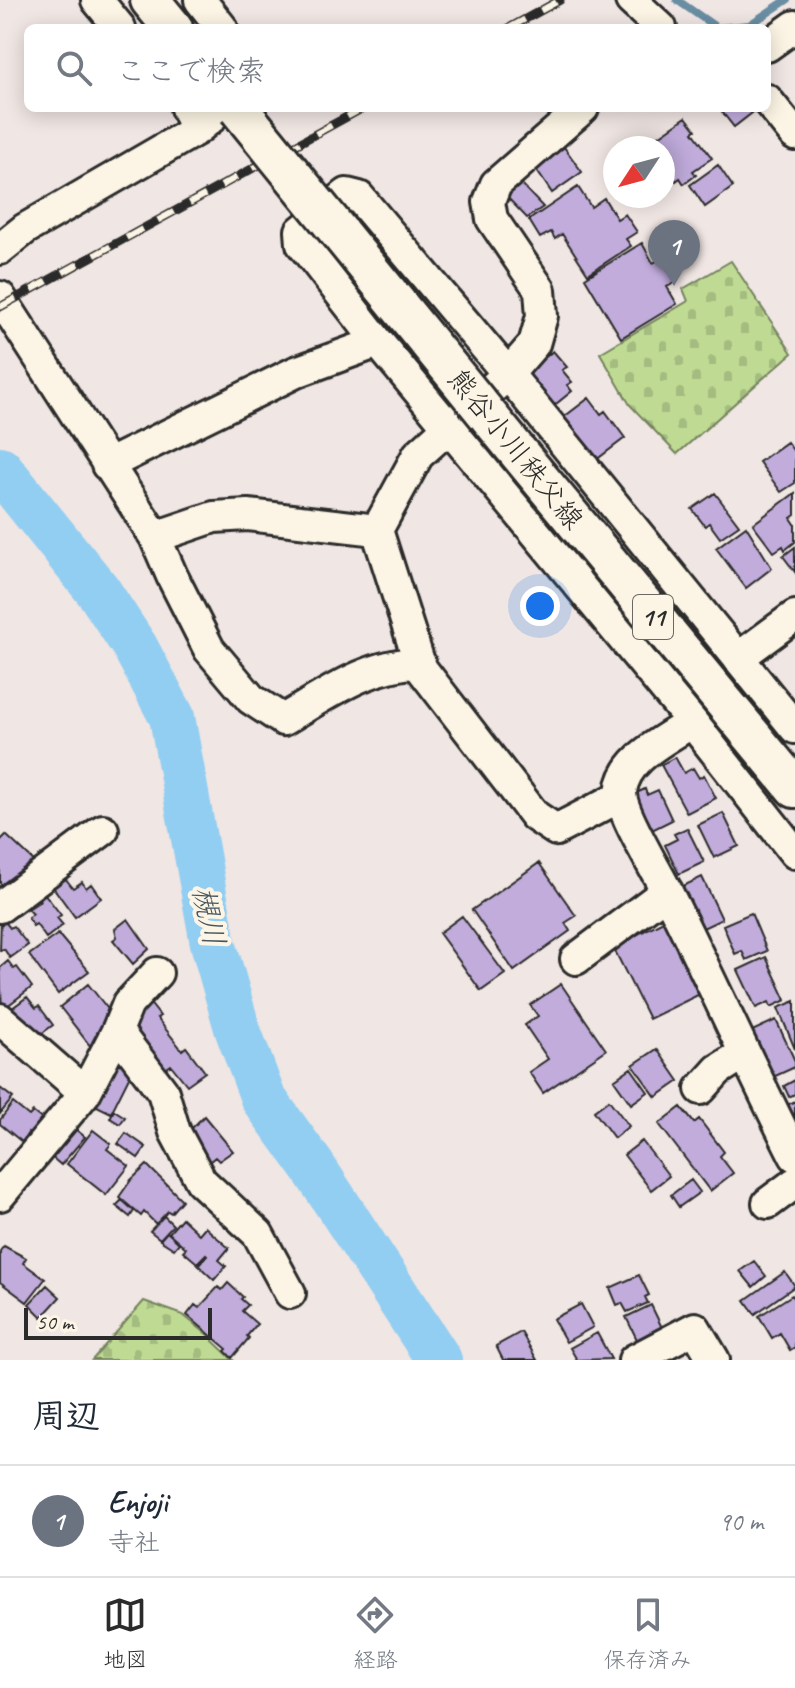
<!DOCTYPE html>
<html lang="ja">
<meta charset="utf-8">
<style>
:root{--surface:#fff;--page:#f6f6f7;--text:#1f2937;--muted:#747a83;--line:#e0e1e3;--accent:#2b2b2b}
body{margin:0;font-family:Caveat,"Klee One",sans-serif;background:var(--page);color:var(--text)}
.compass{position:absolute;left:603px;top:136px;width:72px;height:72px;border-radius:50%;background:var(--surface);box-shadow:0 4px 20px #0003;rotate:234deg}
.scale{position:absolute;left:24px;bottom:20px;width:188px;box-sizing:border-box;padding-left:8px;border:4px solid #2b2b2b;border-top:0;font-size:22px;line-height:28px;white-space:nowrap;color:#2b2b2b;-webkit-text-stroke:6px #fcf5e5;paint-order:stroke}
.you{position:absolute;left:540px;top:606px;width:28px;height:28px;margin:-20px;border:6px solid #fff;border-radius:50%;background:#1a73e8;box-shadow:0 0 0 12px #1a73e833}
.badge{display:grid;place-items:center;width:52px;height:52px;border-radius:50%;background:var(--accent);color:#fff;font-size:26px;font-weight:700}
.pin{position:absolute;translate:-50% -66px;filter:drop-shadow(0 2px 4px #0008)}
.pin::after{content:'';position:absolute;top:42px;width:28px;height:24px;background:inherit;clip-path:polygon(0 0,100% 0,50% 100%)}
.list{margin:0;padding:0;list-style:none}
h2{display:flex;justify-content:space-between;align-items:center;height:104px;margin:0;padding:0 32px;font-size:34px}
h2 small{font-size:26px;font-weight:400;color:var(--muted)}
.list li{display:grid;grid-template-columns:52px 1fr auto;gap:24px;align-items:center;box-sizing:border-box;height:112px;padding:0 32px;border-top:2px solid var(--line)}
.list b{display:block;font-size:30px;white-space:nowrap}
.list p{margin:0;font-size:26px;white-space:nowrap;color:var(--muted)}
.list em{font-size:26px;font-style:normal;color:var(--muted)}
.icon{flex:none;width:44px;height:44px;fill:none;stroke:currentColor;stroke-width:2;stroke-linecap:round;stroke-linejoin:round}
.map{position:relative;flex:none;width:795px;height:1360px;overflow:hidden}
.search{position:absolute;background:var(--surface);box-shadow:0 4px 20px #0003;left:24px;right:24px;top:24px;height:88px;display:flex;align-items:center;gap:20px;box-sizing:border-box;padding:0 28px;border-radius:12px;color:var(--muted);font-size:30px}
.sheet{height:216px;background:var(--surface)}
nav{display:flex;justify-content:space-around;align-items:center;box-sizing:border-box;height:112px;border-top:2px solid var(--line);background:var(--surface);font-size:22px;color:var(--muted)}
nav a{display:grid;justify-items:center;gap:4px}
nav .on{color:var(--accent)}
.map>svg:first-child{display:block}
.cemetery{fill:url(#cemetery-stones);stroke:#75835f;stroke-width:2}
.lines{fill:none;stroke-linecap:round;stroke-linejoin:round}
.stream{stroke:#698da2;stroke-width:8}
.river{stroke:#92cef2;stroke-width:46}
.building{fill:#c1acdc;stroke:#2b2b2b;stroke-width:2}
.minor-casing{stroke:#2b2b2b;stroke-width:36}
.major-casing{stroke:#2b2b2b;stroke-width:44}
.minor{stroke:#fcf5e5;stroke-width:30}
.major{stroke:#fcf5e5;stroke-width:38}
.rail-casing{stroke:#2b2b2b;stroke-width:9}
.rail{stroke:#fcf5e5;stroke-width:6;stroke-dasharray:18;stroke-linecap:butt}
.major-bridge-casing{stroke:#2b2b2b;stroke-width:44;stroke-linecap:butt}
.major-bridge{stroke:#fcf5e5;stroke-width:38}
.labels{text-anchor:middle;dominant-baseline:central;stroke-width:8;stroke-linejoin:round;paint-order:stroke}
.shield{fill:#fcf5e5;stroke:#6a6863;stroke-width:2}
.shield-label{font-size:26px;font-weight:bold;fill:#2b2b2b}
.street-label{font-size:28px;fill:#2b2b2b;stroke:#fcf5e5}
.water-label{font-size:30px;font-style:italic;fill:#45545d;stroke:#fcf5e5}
</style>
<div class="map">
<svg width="795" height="1360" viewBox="0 0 795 1360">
<defs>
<pattern id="cemetery-stones" width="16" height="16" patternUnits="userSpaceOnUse" patternTransform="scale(2)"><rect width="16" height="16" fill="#bfdb93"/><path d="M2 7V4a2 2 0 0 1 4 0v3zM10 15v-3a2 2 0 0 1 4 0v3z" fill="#a4bc7f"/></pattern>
</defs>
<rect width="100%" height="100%" fill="#f0e6e3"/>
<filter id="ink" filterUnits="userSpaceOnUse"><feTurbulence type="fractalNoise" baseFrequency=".0125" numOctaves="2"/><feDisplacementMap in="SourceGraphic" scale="16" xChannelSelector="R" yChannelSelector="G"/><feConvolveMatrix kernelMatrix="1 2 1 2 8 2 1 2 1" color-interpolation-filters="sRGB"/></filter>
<g filter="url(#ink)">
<path class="cemetery" d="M731,261l61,92 -115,101 -47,-49 -30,-52 88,-52 -5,-12z
M144,1301l39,14 30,24v2l20,19h-141z"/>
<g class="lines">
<path class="stream" d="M677,0l40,28 32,-3 38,-25"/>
<path class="river" d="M0,469l99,123 36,55 37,70 41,226 24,85 26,70 50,69 126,193"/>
</g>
<path class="building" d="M719,108h29l4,5 -18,14z
M686,117l10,13 -3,2 19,26 -19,13 3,4 -12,9 -4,-6 -4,3 -13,-19v-14h-10l-4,-5z
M564,147l18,25 -30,21 -17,-25z
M718,165l15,22 -28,20 -15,-22z
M518,181l25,26 -16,11 -23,-24z
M578,187l13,20 13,-9 13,21 8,-5 12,18 -11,7 5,7 -43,28 -26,-40 -7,5 -4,-7 -11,6 -11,-18z
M642,243l11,20 9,-5 14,24 -9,5 10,17 -56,34 -36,-60z
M553,351l14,16 -5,3 10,12 -5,3 5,6 -21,17 -26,-34z
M589,398l12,16 4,-3 20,27 -29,22 -32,-43z
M787,442l8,11v30l-14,9 -22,-30z
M715,493l24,32 -19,13 -11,-15 -4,3 -13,-17z
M795,493v22l-4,3 4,6v18l-10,8 -2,-4 -9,6 -21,-28z
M746,526l26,42 -26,20 -30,-40z
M795,547v25l-12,-16z
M675,757l9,16 9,-5 6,10 5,-3 12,23 -29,15 -26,-48z
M645,789l2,6 11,-5 14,30 -20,10 -5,-10 -5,2 -12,-26z
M723,813l16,33 -25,12 -16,-33z
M687,828l17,34 -25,12 -14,-29 12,-6 -3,-5z
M6,835l31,29 -31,26 -6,-7v-42z
M539,863l37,53 -11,7 5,8 -56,40 -42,-61z
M702,877l20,42 -21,10 -24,-40z
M65,878l8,10 9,-6 4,6 5,-4 10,14 -26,19 -22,-30z
M44,893l17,22 -4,3 6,7 -17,13 -10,-14 -3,2 -5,-8 5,-4 -5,-5 12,-8 -3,-3z
M751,913l16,38 -21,9 -4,-9 -7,3 -12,-29z
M462,916l43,58 -24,17 -42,-58z
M1,917l9,11 3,-2 15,19 -18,13 -6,-9 -4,1z
M128,919l21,30 -16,15 -20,-24 4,-3 -2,-8z
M663,921l37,73 -51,25 -36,-72z
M58,934l31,37 -31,23 -29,-39z
M766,957l20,43 -15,7 -2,-5 -13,6 -18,-38z
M8,961l6,8 3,-2 15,20 -30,23 -2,-42z
M88,984l23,29 -5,22 -15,12 -31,-40z
M561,984l45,66 -63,43 -14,-21 19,-13 -23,-34 13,-9 -8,-11z
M27,997l9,11 3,-2 14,19 -16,12 -26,-28z
M795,1001v48l-17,-41z
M149,1002l11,14 -3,2 25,32 4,-3 19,25 -18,13 -16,-20 -10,7 -33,-37 9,-6 -8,-11z
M776,1020l19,41v6l-24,11 -21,-46z
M657,1049l22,32 -23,16 -23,-32z
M117,1056l18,9 -24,48 -18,-9z
M631,1068l17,24 -17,12 -17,-24z
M795,1080v14l-6,3 -5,-11z
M0,1088l13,10 -13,16z
M609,1100l20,26 -15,12 -20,-27z
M795,1101v24l-10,-19z
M13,1103l16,13 4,-4 11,9 -13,15 -3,-3 -6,9 -22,-18v-4z
M681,1107l13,16 5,-4 25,33 -4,4 13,17 -23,18 -51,-67z
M114,1110l11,7 -5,7 -10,-6z
M204,1116l29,35 -14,10 -4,-4 -6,5 -23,-28z
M69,1124l16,13 -24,28 -18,-15z
M93,1130l18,14 -4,5 22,17 -23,29 -39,-31z
M126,1133l20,14 -8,11 -20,-14z
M642,1141l27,35 -18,14 -27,-35z
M147,1165l35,35 -11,13 -3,-2 -12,13 -12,-12 -3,4 -22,-19 12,-17z
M691,1180l9,12 -21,15 -8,-12z
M122,1200l12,11 -4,6 -14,-11z
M164,1216l9,9 -13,14 -10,-8z
M182,1218l17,16 6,-7 24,21 -10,12 7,6 -12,14 -16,-15 9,-10 -1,-1 -9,9 -14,-12 3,-3 -17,-15z
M167,1232l12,11 -5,6 -14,-9z
M4,1246l22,12 -3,5 22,16 -18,23 -27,-20v-31z
M754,1261l12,15 -13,11 -13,-16z
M785,1272l10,14 -40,28 -10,-14z
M639,1275l10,20 -4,2 3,6 -21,9 -5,-9 -5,2 -7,-17z
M228,1283l15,14 -2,2 7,6 -6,6 15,13 -10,12 2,2 -17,20 -7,-7 2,-2 -40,-34 8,-10 4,3 19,-21 4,3z
M47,1285l13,12 -18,20 -13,-13z
M792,1295l3,4v48l-5,3 -10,-17 -8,5 -13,-22z
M581,1304l12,23 -27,15 -13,-23z
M651,1305l17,35 -25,12 -17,-35z
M521,1332l16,28h-34l-7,-14z
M597,1333l14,26 -34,1 -7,-12z"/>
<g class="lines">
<g class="minor-casing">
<path id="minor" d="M97,0l23,28
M200,0l22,28
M631,0l30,28
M767,46l28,-20
M767,100l28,35
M186,108l10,22 27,-22
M583,108l-87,76 -7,18 3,17 48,71 2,26 -8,28 -26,30 -90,81 -41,75 44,138 114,148 21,14 65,-34
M0,249l25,-20 171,-99
M0,297l155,240 17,39 37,73 42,50 32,21c43,-25 86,-57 137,-57
M378,342l-76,-98 -1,-13 46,-37 12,3 149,177 287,354
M107,465l189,-93 82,-30 314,380 103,131
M155,537l59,-20 34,-2 129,15
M738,658l57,-42
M692,722c-26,18 -68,36 -71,70 -1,20 36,79 46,100 44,87 84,177 128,264
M0,907l103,-77
M576,959l91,-68
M0,1019l85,74
M117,1031l46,61 12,40 26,49 57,53 32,59
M701,1089l17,-19 25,-16
M0,1195l85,-102 32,-62 11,-27 29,-31
M768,1203l27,-20
M634,1360l61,-32 19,32"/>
</g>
<g class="major-casing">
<path id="major" d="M150,0l23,28
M512,445l283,343"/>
</g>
<use href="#minor" class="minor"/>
<use href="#major" class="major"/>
<g class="rail-casing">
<path id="rail" d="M509,28l51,-28
M0,307l363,-199"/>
</g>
<use href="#rail" class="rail"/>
<g class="major-bridge-casing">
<path id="major-bridge" d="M238,108l274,337"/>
</g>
<use href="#major-bridge" class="major-bridge"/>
</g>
</g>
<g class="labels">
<rect class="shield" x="633" y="595" width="40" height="44" rx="6"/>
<g class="shield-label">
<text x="653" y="617">11</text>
</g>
<g class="street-label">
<text transform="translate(516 449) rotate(51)">熊谷小川秩父線</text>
</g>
<g class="water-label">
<text transform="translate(209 916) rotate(78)">槻川</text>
</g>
</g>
</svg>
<svg class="compass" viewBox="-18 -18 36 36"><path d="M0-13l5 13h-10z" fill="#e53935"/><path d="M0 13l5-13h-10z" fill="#747a83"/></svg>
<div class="scale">50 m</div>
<div class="you"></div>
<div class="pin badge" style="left:674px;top:286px;background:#6b7280">1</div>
<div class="search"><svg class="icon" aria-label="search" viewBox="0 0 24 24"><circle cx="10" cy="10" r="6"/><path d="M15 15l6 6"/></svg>ここで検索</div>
</div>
<section class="sheet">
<h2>周辺<small></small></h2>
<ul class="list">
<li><span class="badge" style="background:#6b7280">1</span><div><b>Enjoji</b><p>寺社</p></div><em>90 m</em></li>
</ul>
</section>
<nav>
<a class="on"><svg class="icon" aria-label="map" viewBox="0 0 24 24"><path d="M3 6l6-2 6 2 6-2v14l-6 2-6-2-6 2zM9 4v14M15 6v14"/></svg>地図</a>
<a><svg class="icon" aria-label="directions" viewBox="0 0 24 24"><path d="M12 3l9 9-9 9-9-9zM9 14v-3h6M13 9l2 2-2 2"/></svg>経路</a>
<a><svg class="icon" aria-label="saved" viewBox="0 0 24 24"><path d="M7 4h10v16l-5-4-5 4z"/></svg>保存済み</a>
</nav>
